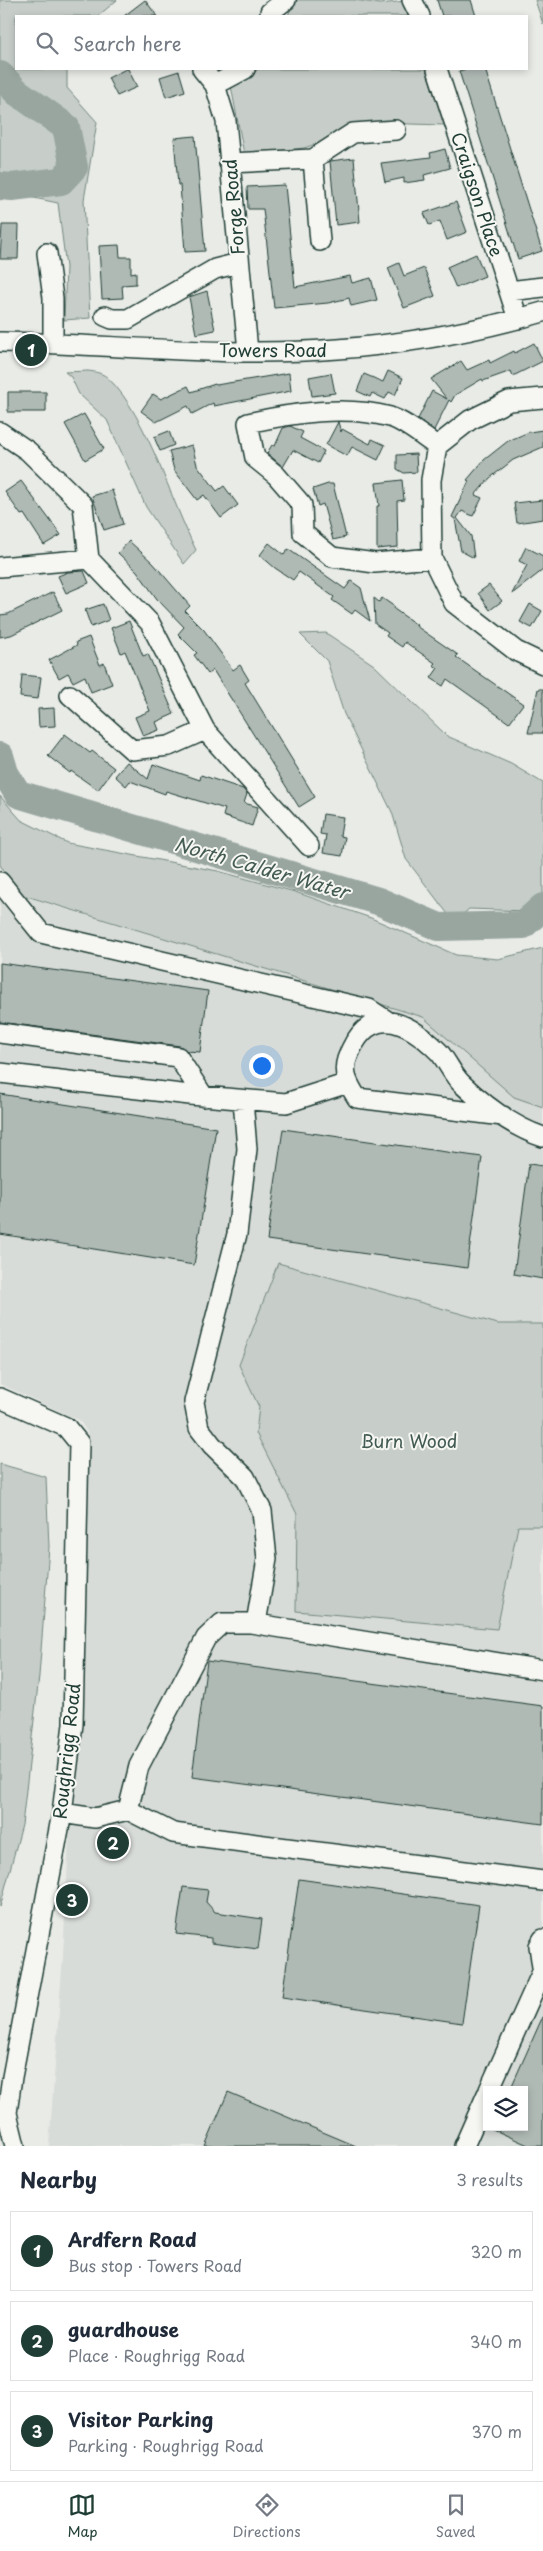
<!DOCTYPE html>
<meta charset="utf-8">
<style>
:root{--surface:#fff;--page:#f2f2f3;--text:#1f2937;--muted:#747a83;--line:#e0e1e3;--accent:#1f3d34}
body{margin:0;font-family:"Playpen Sans",sans-serif;background:var(--page);color:var(--text)}
.controls{position:absolute;right:15px;bottom:15px;display:grid;overflow:hidden;border-radius:0px;box-shadow:0 2px 8px #0003}
.controls button{width:45px;height:45px;display:grid;place-items:center;padding:0;border:0;border-bottom:1px solid var(--line);background:var(--surface);color:var(--text);font:25px sans-serif}
.you{position:absolute;left:261px;top:1065px;width:18px;height:18px;margin:-12px;border:4px solid #fff;border-radius:50%;background:#1a73e8;box-shadow:0 0 0 8px #1a73e833}
.badge{display:grid;place-items:center;width:32px;height:32px;border-radius:50%;background:var(--accent);color:#fff;font-size:16px;font-weight:700}
.pin{position:absolute;translate:-50% -50%;border:2px solid #fff;box-shadow:0 1px 5px #0006}
.list{margin:0;padding:0;list-style:none}
h2{display:flex;justify-content:space-between;align-items:center;height:65px;margin:0;padding:0 20px;font-size:21px}
h2 small{font-size:16px;font-weight:400;color:var(--muted)}
.list li{display:grid;grid-template-columns:32px 1fr auto;gap:15px;align-items:center;box-sizing:border-box;height:80px;margin:0 10px 10px;padding:0 10px;border:1px solid var(--line);border-radius:0px}
.list b{display:block;font-size:19px;white-space:nowrap}
.list p{margin:0;font-size:16px;white-space:nowrap;color:var(--muted)}
.list em{font-size:16px;font-style:normal;color:var(--muted)}
.icon{flex:none;width:28px;height:28px;fill:none;stroke:currentColor;stroke-width:2;stroke-linecap:round;stroke-linejoin:round}
.map{position:relative;flex:none;width:543px;height:2146px;overflow:hidden}
.search{position:absolute;background:var(--surface);box-shadow:0 2px 8px #0003;left:15px;right:15px;top:15px;height:55px;display:flex;align-items:center;gap:12px;box-sizing:border-box;padding:0 18px;border-radius:0px;color:var(--muted);font-size:19px}
.sheet{height:335px;background:var(--surface)}
nav{display:flex;justify-content:space-around;align-items:center;box-sizing:border-box;height:70px;border-top:1px solid var(--line);background:var(--surface);font-size:14px;color:var(--muted)}
nav a{display:grid;justify-items:center;gap:2px}
nav .on{color:var(--accent)}
.map>svg:first-child{display:block}
.built{fill:#d8dcd8;fill-rule:evenodd}
.green{fill:#c7cec9;stroke:#73867e}
.lines{fill:none;stroke-linecap:round;stroke-linejoin:round}
.river{stroke:#99a6a0;stroke-width:28}
.building{fill:#b0bab5;stroke:#1f3d34}
.minor-casing{stroke:#1f3d34;stroke-width:22}
.minor{stroke:#f6f6f2;stroke-width:19}
.labels{text-anchor:middle;dominant-baseline:central;stroke-width:4;stroke-linejoin:round;paint-order:stroke}
.street-label{font-size:18px;fill:#1f3d34;stroke:#f6f6f2}
.park-label{font-size:18px;fill:#415a52;stroke:#f6f6f2}
.water-label{font-size:19px;font-style:italic;fill:#445c54;stroke:#f6f6f2}
</style>
<div class="map">
<svg width="543" height="2146" viewBox="0 0 543 2146">
<rect width="100%" height="100%" fill="#e9ebe7"/>
<filter id="ink" filterUnits="userSpaceOnUse"><feTurbulence type="fractalNoise" baseFrequency=".02" numOctaves="2"/><feDisplacementMap in="SourceGraphic" scale="10" xChannelSelector="R" yChannelSelector="G"/><feConvolveMatrix kernelMatrix="1 2 1 2 8 2 1 2 1" color-interpolation-filters="sRGB"/></filter>
<g filter="url(#ink)">
<path class="built" d="M0,865l23,31 400,121 120,-5v1134h-494l14,-191 26,-508 -2,-15 -8,-12 -79,-36zM487,2090h37v37h-37z"/>
<path class="green" d="M0,0h117l-19,16h-82v53h51v19l30,34 -13,78 6,118 -26,2 2,-53 -8,-64 -58,-12z
M298,0h56l26,4 25,-3 5,15h-122l4,-11z
M535,0h8v24z
M259,69h167l18,56 -67,-2 -73,25 -60,6 -13,-68z
M88,371c8,1 15,2 21,8 38,37 62,122 87,171l-12,14 -38,-57 -39,-87 -28,-26 -8,-17 -6,-5z
M326,633l48,32 73,71 64,28 32,19v115l-15,13 -59,-2 -15,13 -48,-63 -14,-47 -48,-98 -17,-53 -27,-27z
M0,796l21,24 46,23 151,28 77,21 76,26 85,37 42,4 45,-11v159l-29,-10 -91,-80 -400,-122 -23,-30z
M278,1263l220,61h45v202h-25l-21,103 -201,-18 1,-97 -41,-81 3,-26 -20,-42z
M0,1464l46,13 3,70 -10,129 -17,149 -22,82z"/>
<g class="lines">
<path class="river" d="M0,75l17,17 49,35 8,40 -13,14 -49,6 -12,-1
M0,756l5,17 13,21 360,107 61,26 84,-2 20,-18"/>
</g>
<path class="building" d="M145,0l12,16h-33z
M437,0h34l5,16h-34z
M126,69h2l9,18 -20,9 -9,-18z
M466,69h19l57,182 -24,8 -59,-188z
M179,71l6,20 -19,6 -6,-20z
M195,136l10,115 -20,1 -5,-67h-2l-4,-47z
M445,149l5,19 -26,7 1,5 -21,3v-5l-19,4 -4,-19 50,-6 -1,-4z
M354,158l6,64 -24,3 -6,-64z
M285,185l10,102 55,-11 2,7 19,-5 6,22 -26,6 -2,-8 -21,5 -54,5 -11,-99h-15l-1,-22z
M456,202l11,30 -20,8 -7,-19 -11,4 -5,-12z
M2,225h17l-1,34h-18z
M119,245l1,12h11v16l5,-1v12l-14,1 1,13 -21,1 -3,-53z
M476,254l9,22 -29,12 -9,-21z
M399,263l5,13 20,-8 11,28 -31,12 -16,-40z
M207,291l8,39 -19,4 -7,-37z
M534,343l9,18 -30,15 -2,-5 -28,10 -1,-2 -27,16 -4,7 -2,-2 -15,30 -16,-11 14,-28 15,8 -16,-20 30,-18 6,9 22,-10 1,3 24,-12 1,2z
M388,371l15,7 -8,17 -6,-3 -4,7 -13,-6 -2,4 -13,-6 7,-17 19,8z
M289,373l2,18 -77,15 -1,-3 -21,11 -4,-8 -32,16 -15,-11 12,-17 8,5 27,-13 3,6 24,-8 1,1z
M331,373l4,20 -23,3 -3,-19z
M8,392h38v20h-38z
M84,414l20,35 -19,11 -20,-36z
M338,422l3,10 1,-3 28,15 2,-5 13,6 -7,15 -26,-13 -5,9 -21,-11z
M290,426l13,6 -3,6 24,13 -6,12 -25,-13 -10,17 -16,-14 5,-8 3,1 8,-18z
M543,430v17l-30,13 -23,18 -15,17 7,3 -9,18 -11,-5 -5,7 14,18 3,22 -13,-7 -6,-32 -3,-2 17,-36 -2,-1 17,-20 24,-19 21,-9z
M169,431l5,14 -14,6 -6,-14z
M192,445l5,20 20,26 7,-5 14,19 -17,13 -17,-23 -7,5 -23,-30 -5,-19z
M416,454l1,18 -13,1 -7,-4v-14z
M402,480l2,20 -7,1 1,46 -21,2v-43h2l-3,-23z
M21,481l40,54 -17,10 -20,-31 -3,1 -16,-23z
M328,484h5l13,53 -13,3 -10,-36 -5,2 -5,-17z
M112,490l11,34 -19,6 -12,-34z
M543,500v19l-26,4 -3,-20z
M129,541l24,22 37,43 -5,5 19,19 29,40 7,-5 9,15 -4,3 70,114 -16,10 -86,-137 -5,4 -14,-19 3,-2 -19,-19 6,-7 -27,-28 -20,-28 -19,-18z
M269,543l15,12 4,-6 57,40 6,-8 10,7 9,33 -15,-11 -3,4 -20,-14 2,-3 -35,-25 -6,8 -18,-12 -15,-13z
M526,547l17,9v14l-31,24 15,-29 -8,-4z
M84,571l5,12 -23,10 -8,-17 10,-4z
M489,585l13,16 -12,9 -12,-17z
M53,592l9,18 -51,25 -11,2v-22l8,-1z
M374,598l5,4 3,-4 13,9 -1,2 23,16 -1,1 42,29 -2,2 67,47 -14,19 -62,-44 -4,7 -12,-8 7,-10 -5,-3 2,-2 -30,-21 -3,5 -16,-11 2,-3 -13,-9z
M103,604l6,16 -18,7 -6,-17z
M530,604l12,7 -10,17 -12,-6z
M129,621l14,35 5,-2 26,60 -18,8 3,8 -16,6 -8,-19 15,-6 -25,-60 -4,2 -10,-25z
M89,637l11,28 4,-2 8,21 -21,8 -6,-16 -12,6 -5,-9 -9,5 -10,-18 28,-15 -1,-3z
M22,675l19,2 -3,22 -18,-2z
M538,689h5v44h-15z
M54,708l1,18 -16,1 -1,-18z
M65,734l25,19 2,-2 22,17 -16,22 -27,-19 -1,2 -22,-17z
M127,762l21,17 5,-15 47,16 1,-5 42,14 4,5 -3,9 14,4 -6,19 -29,-10 2,-7 -59,-18 -1,3 -35,-13 -4,5 -11,-10z
M323,814l20,3 -3,19 5,1 -3,19 -19,-3 3,-18 -6,-1z
M0,963l208,28 -8,61 -13,-1 -7,-5 -180,-24z
M0,1094l216,34 -22,137 -194,-31z
M283,1129l199,28 -15,111 -200,-28z
M529,1164l14,2v113l-29,-5z
M207,1661l336,45v118l-351,-47z
M299,1879l180,26 -17,118 -180,-26z
M183,1887l25,3 -2,12 9,10 47,7 -4,30 -47,-6v-5l-35,-4z
M543,2016v130h-13l-42,-19h36v-37h-14z
M228,2092l128,54h-151z"/>
<g class="lines">
<g class="minor-casing">
<path id="minor" d="M412,0l8,16
M270,16v-4l16,-12
M202,69l13,16 11,36 22,230
M437,69l81,250
M215,85l30,-16
M313,159l7,82
M229,163l84,-4 40,-26 43,-3
M47,253l6,45v45
M509,291l34,-4
M105,316l7,3h16l87,-50 24,-6
M0,342c112,2 226,16 338,7 69,-5 139,-18 205,-37
M543,398l-34,3 -39,19 -33,26 -6,34 1,78 22,45 62,48 27,13
M0,432l28,19 55,54 6,54 61,64 55,107 104,116
M432,558l-57,5 -43,-6 -29,-24 -1,-28 -26,-30 -21,-17 -7,-35c45,-10 97,-18 142,-6 16,5 33,20 47,29
M0,567l89,-8
M70,695l62,55 37,-4 36,-16
M0,882l41,51 328,76 17,11
M0,1033l178,24 26,40
M0,1073l190,22 96,8 62,-20
M243,1100l4,49 -10,85 -43,168 5,26 13,17 33,32 17,34 5,48 -11,64
M503,1116l-146,-18c-8,-13 -15,-24 -10,-39 20,-55 57,-42 92,-7 8,9 13,22 22,31 22,21 52,44 82,54
M0,1398l66,29 13,16 -6,281 -11,89 -50,264 -5,36 8,33
M128,1810l45,23 370,48
M62,1813l33,5 33,-8 11,-44 67,-128 16,-15h29l292,47
M543,1939l-4,7 4,28
M489,2090l53,-118
M464,2146l23,-52"/>
</g>
<use href="#minor" class="minor"/>
</g>
</g>
<g class="labels">
<g class="street-label">
<text transform="translate(478 194) rotate(72)">Craigson Place</text>
<text transform="translate(233 207) rotate(-95)">Forge Road</text>
<text x="273" y="349">Towers Road</text>
<text transform="translate(66 1751) rotate(-84)">Roughrigg Road</text>
</g>
<g class="park-label">
<text x="409" y="1440">Burn Wood</text>
</g>
<g class="water-label">
<text transform="translate(262 867) rotate(16)">North Calder Water</text>
</g>
</g>
</svg>
<div class="controls">
<button><svg class="icon" aria-label="layers" viewBox="0 0 24 24"><path d="M12 4l9 5-9 5-9-5zM3 14l9 5 9-5"/></svg></button>
</div>
<div class="you"></div>
<div class="pin badge" style="left:31px;top:350px">1</div>
<div class="pin badge" style="left:113px;top:1843px">2</div>
<div class="pin badge" style="left:72px;top:1900px">3</div>
<div class="search"><svg class="icon" aria-label="search" viewBox="0 0 24 24"><circle cx="10" cy="10" r="6"/><path d="M15 15l6 6"/></svg>Search here</div>
</div>
<section class="sheet">
<h2>Nearby<small>3 results</small></h2>
<ul class="list">
<li><span class="badge">1</span><div><b>Ardfern Road</b><p>Bus stop · Towers Road</p></div><em>320 m</em></li>
<li><span class="badge">2</span><div><b>guardhouse</b><p>Place · Roughrigg Road</p></div><em>340 m</em></li>
<li><span class="badge">3</span><div><b>Visitor Parking</b><p>Parking · Roughrigg Road</p></div><em>370 m</em></li>
</ul>
</section>
<nav>
<a class="on"><svg class="icon" aria-label="map" viewBox="0 0 24 24"><path d="M3 6l6-2 6 2 6-2v14l-6 2-6-2-6 2zM9 4v14M15 6v14"/></svg>Map</a>
<a><svg class="icon" aria-label="directions" viewBox="0 0 24 24"><path d="M12 3l9 9-9 9-9-9zM9 14v-3h6M13 9l2 2-2 2"/></svg>Directions</a>
<a><svg class="icon" aria-label="saved" viewBox="0 0 24 24"><path d="M7 4h10v16l-5-4-5 4z"/></svg>Saved</a>
</nav>
